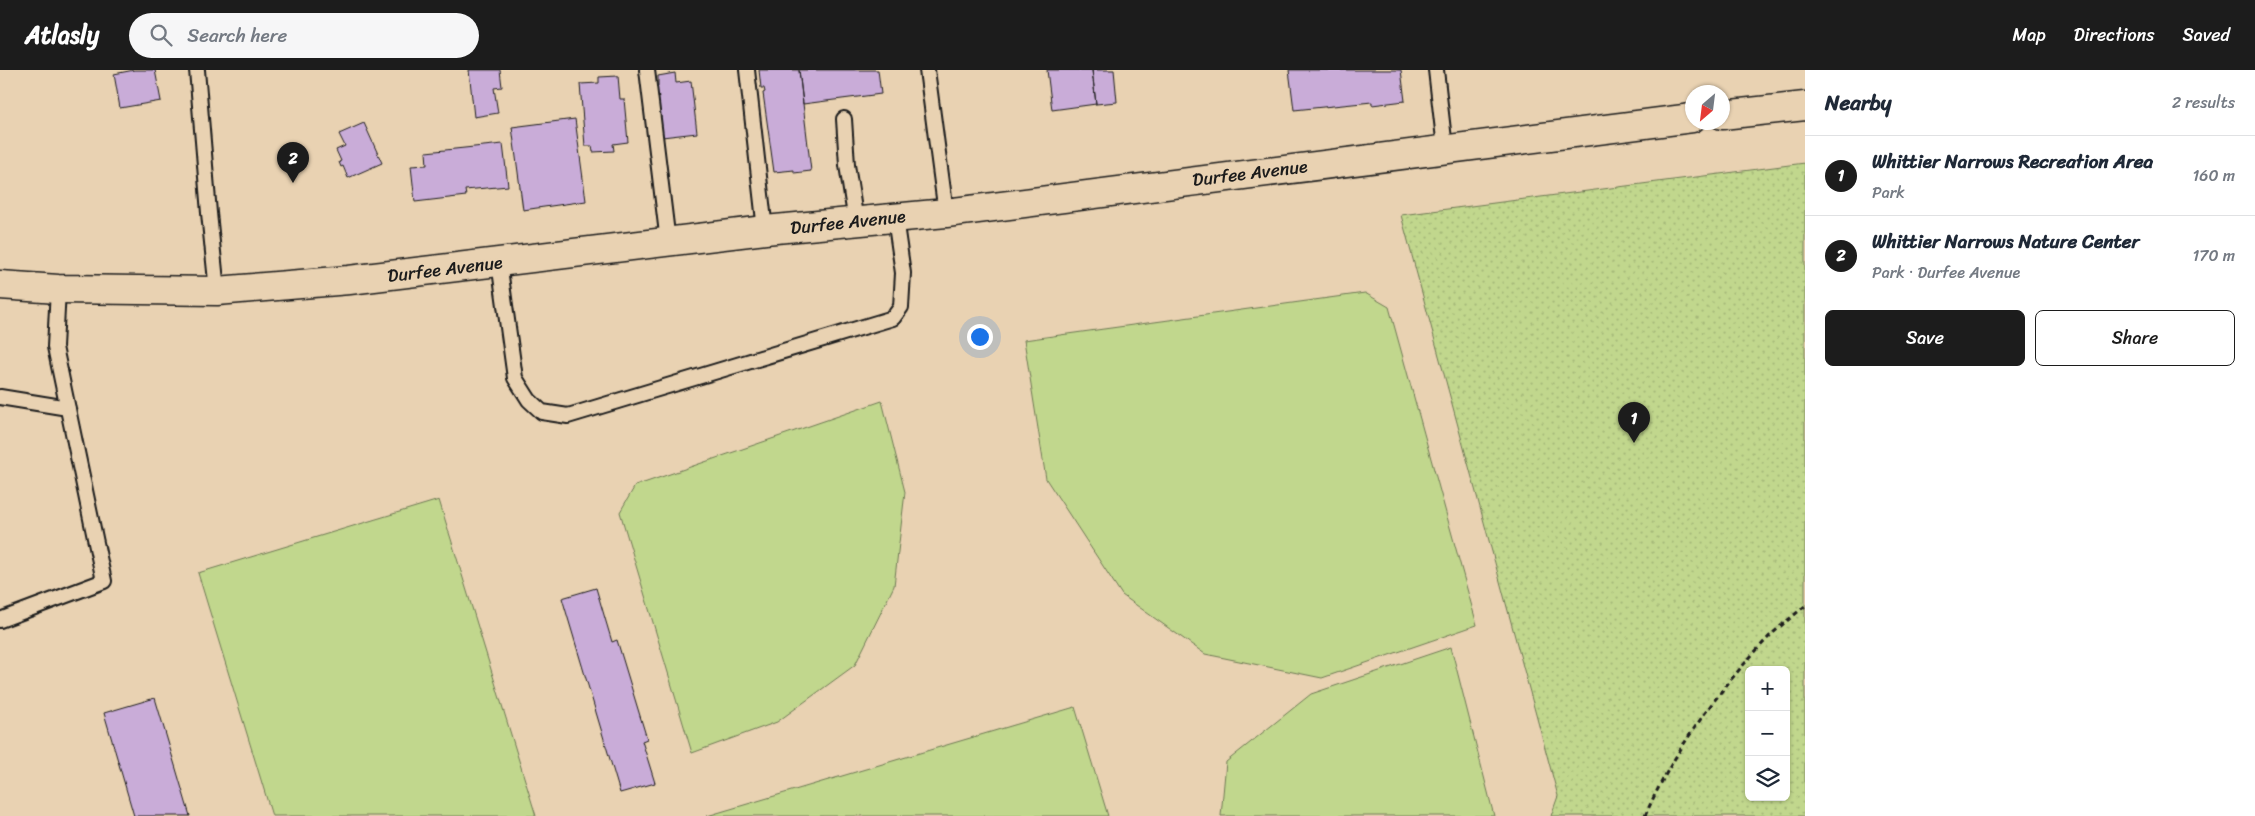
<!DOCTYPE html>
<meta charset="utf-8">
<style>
:root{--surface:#fff;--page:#f6f6f7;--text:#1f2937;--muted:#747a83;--line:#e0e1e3;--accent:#1c1c1c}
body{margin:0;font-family:Sriracha,sans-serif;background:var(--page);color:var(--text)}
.controls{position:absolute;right:15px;bottom:15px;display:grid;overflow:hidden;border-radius:8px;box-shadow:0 1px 4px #0004}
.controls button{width:45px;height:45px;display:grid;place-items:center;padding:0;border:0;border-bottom:1px solid var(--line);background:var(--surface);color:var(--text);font:25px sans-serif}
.compass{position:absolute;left:1685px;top:15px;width:45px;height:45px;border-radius:50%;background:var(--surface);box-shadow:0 1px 4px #0004;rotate:208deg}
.you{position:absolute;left:979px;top:266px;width:18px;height:18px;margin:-12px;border:4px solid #fff;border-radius:50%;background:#1a73e8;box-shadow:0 0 0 8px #1a73e833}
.badge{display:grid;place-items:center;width:32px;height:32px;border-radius:50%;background:var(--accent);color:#fff;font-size:16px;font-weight:700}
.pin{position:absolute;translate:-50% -41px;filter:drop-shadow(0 1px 2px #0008)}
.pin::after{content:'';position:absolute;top:26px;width:18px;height:15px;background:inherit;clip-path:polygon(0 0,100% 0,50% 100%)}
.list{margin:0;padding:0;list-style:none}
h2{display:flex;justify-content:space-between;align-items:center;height:65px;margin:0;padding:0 20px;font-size:21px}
h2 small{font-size:16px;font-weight:400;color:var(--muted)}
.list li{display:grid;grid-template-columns:32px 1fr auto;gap:15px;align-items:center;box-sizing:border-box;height:80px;padding:0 20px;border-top:1px solid var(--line)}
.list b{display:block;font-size:19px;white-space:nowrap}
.list p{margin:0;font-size:16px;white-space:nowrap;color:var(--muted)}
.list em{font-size:16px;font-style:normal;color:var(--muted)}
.actions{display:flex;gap:10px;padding:15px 20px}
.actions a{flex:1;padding:11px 0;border:1px solid var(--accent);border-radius:8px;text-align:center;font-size:18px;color:var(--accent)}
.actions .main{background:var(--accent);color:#fff}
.icon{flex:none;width:28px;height:28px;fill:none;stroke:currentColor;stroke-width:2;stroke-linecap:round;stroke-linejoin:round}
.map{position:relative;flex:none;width:1805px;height:746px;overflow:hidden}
header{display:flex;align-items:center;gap:30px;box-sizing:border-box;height:70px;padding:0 25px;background:var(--accent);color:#fff}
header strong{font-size:24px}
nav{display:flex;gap:28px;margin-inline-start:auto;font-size:18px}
.search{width:350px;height:45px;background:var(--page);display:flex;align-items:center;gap:12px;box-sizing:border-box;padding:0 18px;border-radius:28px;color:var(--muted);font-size:19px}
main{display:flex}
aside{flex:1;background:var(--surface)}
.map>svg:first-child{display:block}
.green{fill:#c1d78d;stroke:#6e7a54}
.park{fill:url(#park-dots);stroke:#6e7a54;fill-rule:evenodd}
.building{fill:#c9acd8;stroke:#1c1c1c}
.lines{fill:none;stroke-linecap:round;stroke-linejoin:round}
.service-casing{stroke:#1c1c1c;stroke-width:18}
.secondary-casing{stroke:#1c1c1c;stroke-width:31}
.path{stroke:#1c1c1c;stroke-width:3;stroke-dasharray:5 4;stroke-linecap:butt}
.service{stroke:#e9d2b2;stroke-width:14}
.secondary{stroke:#e9d2b2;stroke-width:28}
.labels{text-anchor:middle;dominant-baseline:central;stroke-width:4.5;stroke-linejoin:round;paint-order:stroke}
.street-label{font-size:18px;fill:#1c1c1c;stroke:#e9d2b2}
</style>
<header>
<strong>Atlasly</strong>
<div class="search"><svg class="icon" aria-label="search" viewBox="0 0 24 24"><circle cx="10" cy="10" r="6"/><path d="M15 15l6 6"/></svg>Search here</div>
<nav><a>Map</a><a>Directions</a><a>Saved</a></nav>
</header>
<main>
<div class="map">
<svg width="1805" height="746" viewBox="0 0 1805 746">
<defs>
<pattern id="park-dots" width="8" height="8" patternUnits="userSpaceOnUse" patternTransform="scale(1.25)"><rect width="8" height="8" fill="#c1d78d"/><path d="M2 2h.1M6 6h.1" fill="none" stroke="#a5b879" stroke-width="1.8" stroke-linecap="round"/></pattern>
</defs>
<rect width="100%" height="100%" fill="#e9d2b2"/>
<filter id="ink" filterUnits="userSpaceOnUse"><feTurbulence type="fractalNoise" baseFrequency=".02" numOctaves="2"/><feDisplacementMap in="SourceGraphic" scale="10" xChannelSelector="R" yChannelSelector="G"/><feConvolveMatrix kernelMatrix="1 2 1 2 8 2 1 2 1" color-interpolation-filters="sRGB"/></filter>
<g filter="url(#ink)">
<path class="green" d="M1365,223l24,14 88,318 -155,53 -117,-24 -83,-59 -76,-116 -22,-139z
M882,331l23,91 -11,94 -39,79 -78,57 -85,31 -72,-241 15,-26z
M439,430l97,316h-264l-74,-243z
M1451,577l43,169h-273l5,-54 85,-68z
M1075,637l33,109h-401z"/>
<path class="park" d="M1805,93v653h-254l7,-20 -157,-581zM1749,600h37v127h-37z"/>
<path class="building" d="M134,0h21l6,31 -41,7 -6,-34z
M469,0h31l2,17 -8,1 4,25 -24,4z
M759,0h40l12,101 -17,2v-3l-20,2 -11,-79 2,-1 -1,-4h-3z
M799,0h79l3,24 -78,10z
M1047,0h45l4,34 -44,6z
M1092,0h22l3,32 -21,2z
M1289,0h112l4,31 -33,4v-3l-78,8z
M675,3l1,10 15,-2 6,52 -35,4 -6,-51h2v-10z
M618,6l2,23h4l4,43 -15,2 1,7 -21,1 -1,-6h-7l-5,-62 19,-1v-6z
M575,49l11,82 -63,9 -11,-83z
M364,53l18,40 -34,15 -5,-12 -2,1 -2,-5 2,-1 -5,-11 9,-4 -6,-12z
M503,74l5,42 -43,4 1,6 -51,6 -4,-36 16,-1 -1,-13z
M596,518l16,54 5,-2 30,99 -5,2 13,42 -35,10 -58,-195z
M155,628l35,118h-56l-30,-103z"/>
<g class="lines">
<g class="service-casing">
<path id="service" d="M197,0l12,143 8,78
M647,0l21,172
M747,0l18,160
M927,0l19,143
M1436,0l9,78
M844,49l3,46 9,57
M499,192l16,116 14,22 13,12 26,4 325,-98 8,-11 2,-34 -8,-55
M0,327l68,11
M0,550l104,-39 -49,-234 3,-58"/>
</g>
<g class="secondary-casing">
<path id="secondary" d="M1722,45l83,-9
M0,215l58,4 159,2 132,-11 416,-50 181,-17 746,-95"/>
</g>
<path class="path" d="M1645,746c28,-64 72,-124 120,-175 12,-13 27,-24 40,-35"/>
<use href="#service" class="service"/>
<use href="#secondary" class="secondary"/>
</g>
</g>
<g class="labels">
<g class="street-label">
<text transform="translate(1250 103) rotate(-7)">Durfee Avenue</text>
<text transform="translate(848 152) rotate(-6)">Durfee Avenue</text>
<text transform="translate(445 199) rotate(-7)">Durfee Avenue</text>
</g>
</g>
</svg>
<div class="controls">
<button>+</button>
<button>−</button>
<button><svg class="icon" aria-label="layers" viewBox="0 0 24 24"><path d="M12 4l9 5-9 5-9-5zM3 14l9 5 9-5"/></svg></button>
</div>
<svg class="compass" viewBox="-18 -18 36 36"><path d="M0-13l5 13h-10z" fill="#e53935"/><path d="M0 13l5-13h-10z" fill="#747a83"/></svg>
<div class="you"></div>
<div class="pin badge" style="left:1634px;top:373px">1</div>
<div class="pin badge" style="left:293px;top:113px">2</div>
</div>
<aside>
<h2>Nearby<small>2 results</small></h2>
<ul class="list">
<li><span class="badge">1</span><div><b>Whittier Narrows Recreation Area</b><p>Park</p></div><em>160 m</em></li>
<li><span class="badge">2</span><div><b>Whittier Narrows Nature Center</b><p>Park · Durfee Avenue</p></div><em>170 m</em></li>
</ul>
<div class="actions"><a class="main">Save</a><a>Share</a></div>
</aside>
</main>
